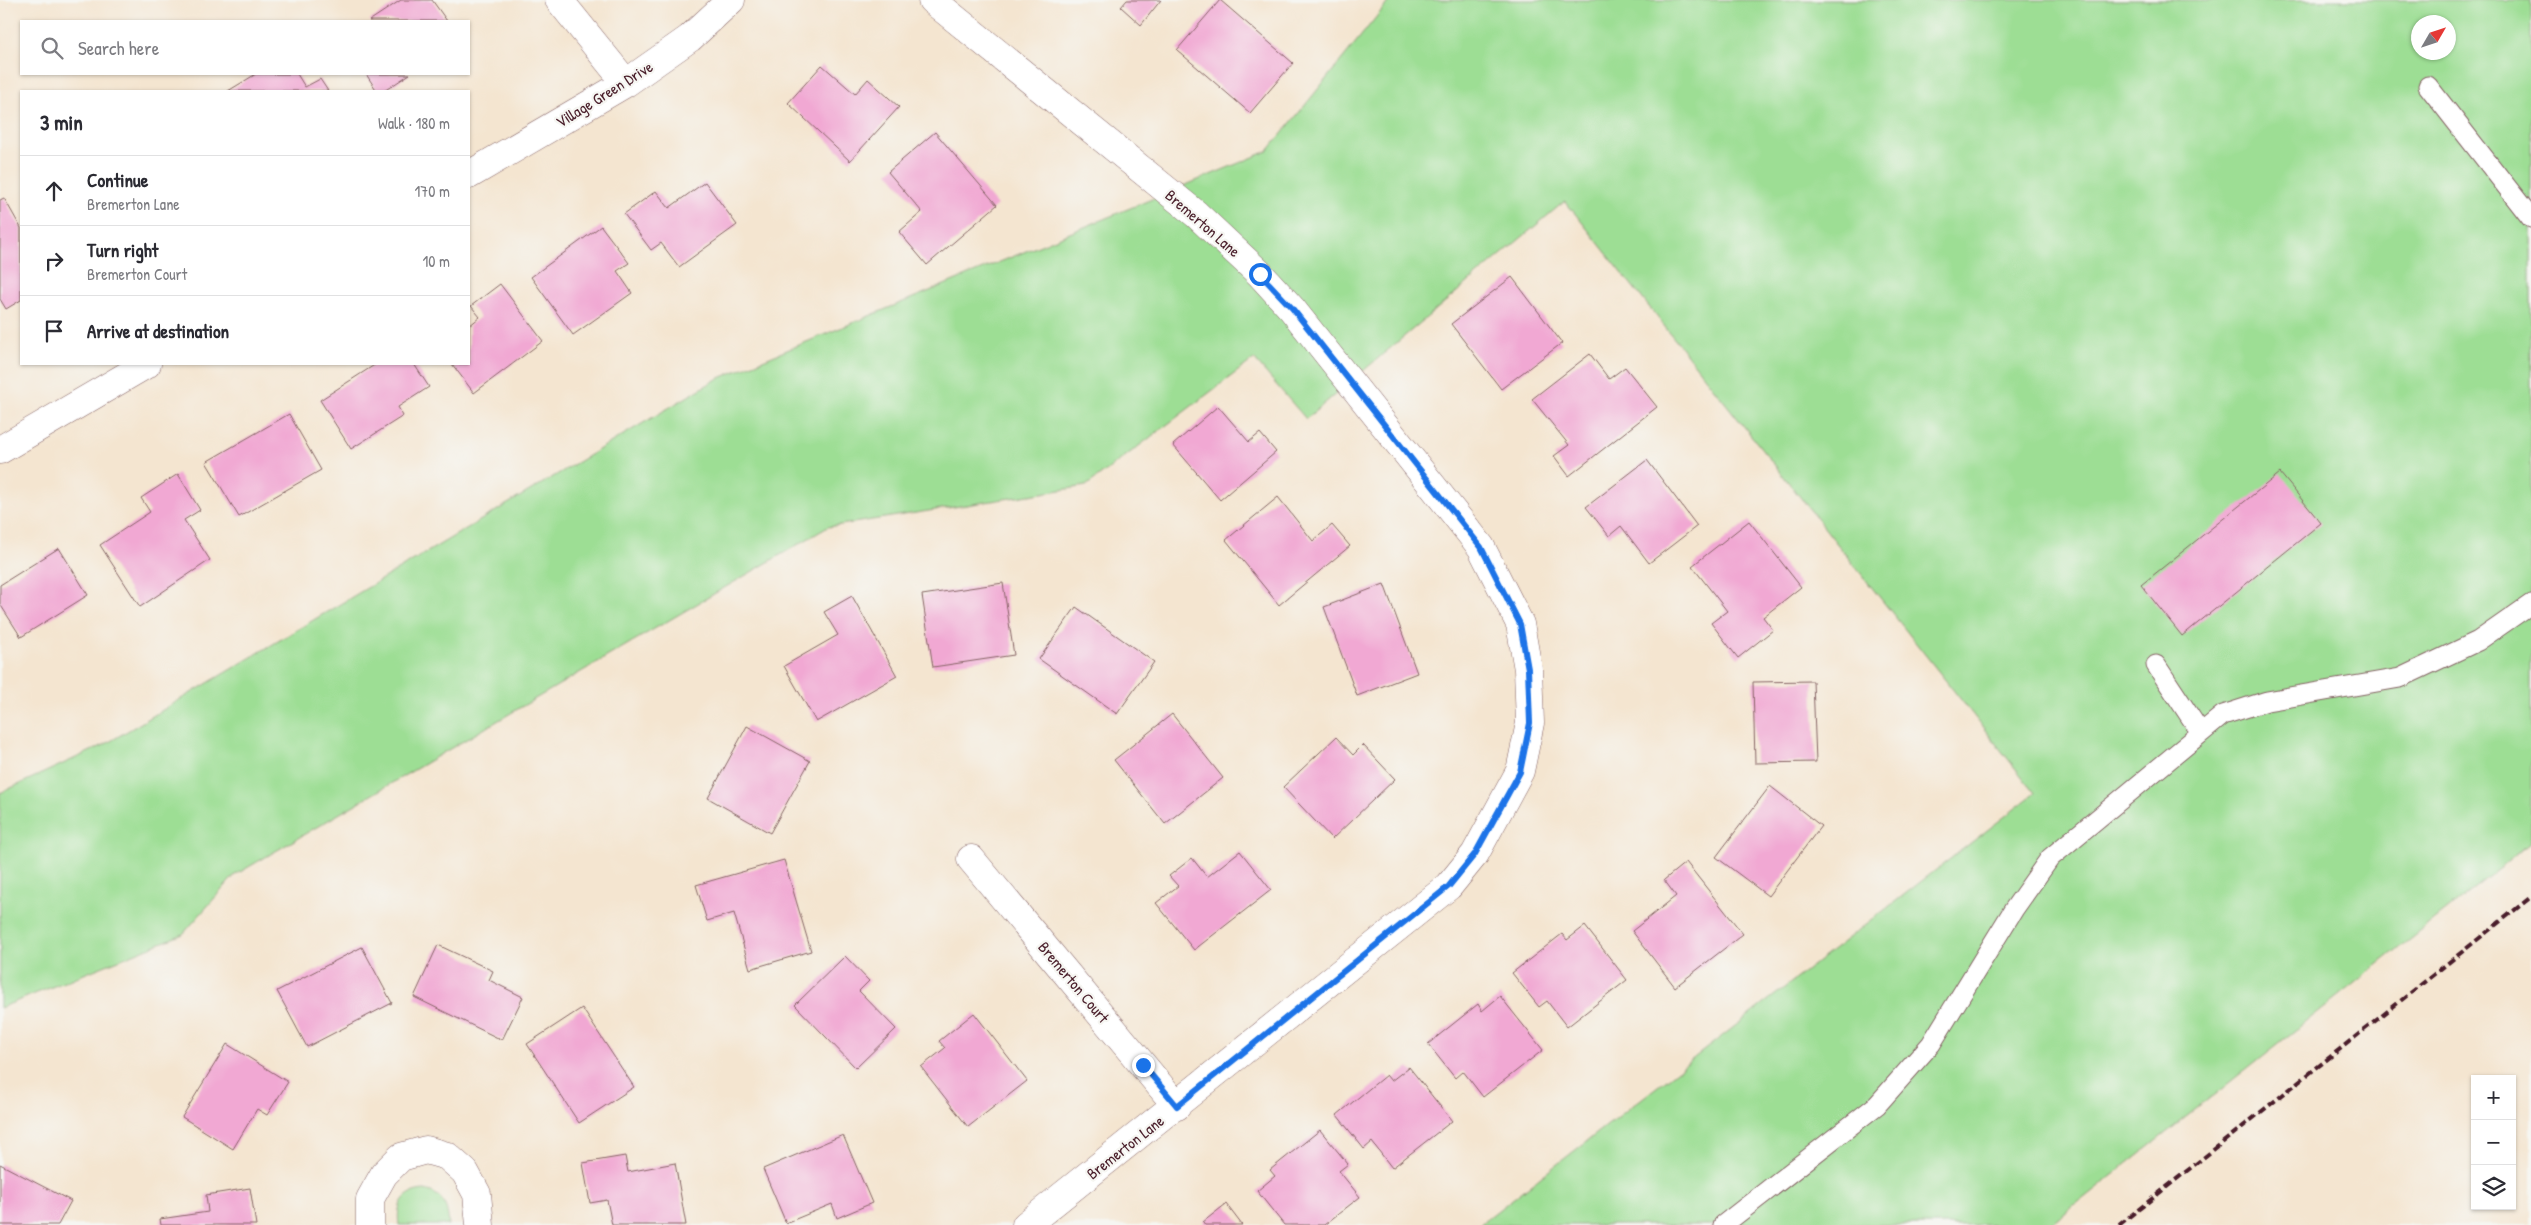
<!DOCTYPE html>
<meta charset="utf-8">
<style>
:root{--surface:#fff;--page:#f7f7f7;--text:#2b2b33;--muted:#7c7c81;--line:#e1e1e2}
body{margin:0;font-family:"Patrick Hand",sans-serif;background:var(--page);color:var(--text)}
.controls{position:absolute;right:15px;bottom:15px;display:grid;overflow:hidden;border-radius:0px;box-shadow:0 1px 4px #0004}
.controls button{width:45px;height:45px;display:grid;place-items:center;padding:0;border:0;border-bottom:1px solid var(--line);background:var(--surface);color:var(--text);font:25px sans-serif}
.compass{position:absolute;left:2411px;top:15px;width:45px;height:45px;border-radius:50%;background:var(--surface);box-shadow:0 1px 4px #0004;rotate:51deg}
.stop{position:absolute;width:15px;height:15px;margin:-11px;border:4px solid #1a73e8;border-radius:50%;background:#fff}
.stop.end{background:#1a73e8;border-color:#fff;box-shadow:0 1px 5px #0008}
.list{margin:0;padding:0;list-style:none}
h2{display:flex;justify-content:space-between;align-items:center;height:65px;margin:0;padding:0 20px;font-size:21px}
h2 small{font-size:16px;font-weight:400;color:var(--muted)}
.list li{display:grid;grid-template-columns:32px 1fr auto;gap:15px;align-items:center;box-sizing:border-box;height:70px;padding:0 20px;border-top:1px solid var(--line)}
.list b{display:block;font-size:19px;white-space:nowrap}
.list p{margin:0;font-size:16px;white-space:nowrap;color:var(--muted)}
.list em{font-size:16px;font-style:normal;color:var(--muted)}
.icon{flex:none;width:28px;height:28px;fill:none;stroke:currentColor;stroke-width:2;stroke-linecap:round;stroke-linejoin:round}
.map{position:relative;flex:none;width:2531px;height:1225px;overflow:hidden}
.search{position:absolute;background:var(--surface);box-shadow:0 1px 4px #0004;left:20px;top:20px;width:450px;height:55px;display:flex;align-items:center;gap:12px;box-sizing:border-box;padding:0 18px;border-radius:0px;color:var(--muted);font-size:19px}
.panel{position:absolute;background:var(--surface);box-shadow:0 1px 4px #0004;left:20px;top:90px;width:450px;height:275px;border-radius:0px}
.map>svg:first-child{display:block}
.green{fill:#9dde94;stroke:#747e60;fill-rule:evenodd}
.building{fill:#f1a8d3}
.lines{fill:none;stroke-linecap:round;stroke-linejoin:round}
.service-casing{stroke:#866465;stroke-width:21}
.minor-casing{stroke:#866465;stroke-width:29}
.service{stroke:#fff;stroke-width:19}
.minor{stroke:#fff;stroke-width:28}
.rail{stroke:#4a1f2b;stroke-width:4;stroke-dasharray:8 4;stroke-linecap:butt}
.route{stroke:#1a73e8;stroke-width:6}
.labels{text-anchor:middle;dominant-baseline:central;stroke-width:4.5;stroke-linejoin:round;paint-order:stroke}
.street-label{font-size:16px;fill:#4a1f2b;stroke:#f6f6f2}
</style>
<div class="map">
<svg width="2531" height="1225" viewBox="0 0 2531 1225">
<rect width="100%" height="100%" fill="#f6f6f2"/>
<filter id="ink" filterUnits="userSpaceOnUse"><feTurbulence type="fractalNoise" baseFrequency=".02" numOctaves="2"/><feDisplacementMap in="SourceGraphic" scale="10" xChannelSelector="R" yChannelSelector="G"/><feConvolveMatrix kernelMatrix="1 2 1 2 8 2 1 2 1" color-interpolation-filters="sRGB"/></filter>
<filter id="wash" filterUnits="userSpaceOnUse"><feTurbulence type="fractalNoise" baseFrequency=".0096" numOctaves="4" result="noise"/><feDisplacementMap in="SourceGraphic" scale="20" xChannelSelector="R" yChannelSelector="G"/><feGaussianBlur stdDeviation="1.12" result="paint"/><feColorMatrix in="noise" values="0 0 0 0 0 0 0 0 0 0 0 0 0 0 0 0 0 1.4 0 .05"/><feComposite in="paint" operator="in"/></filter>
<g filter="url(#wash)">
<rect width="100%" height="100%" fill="#f4e5d0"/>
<path class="green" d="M1390,0h1141v843l-481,382h-571l556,-432 -470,-592 -259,218 -52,-60 -168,127 -258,41 -593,348 -52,59 -183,74v-215l104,-48 613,-366 551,-228zM2418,22h30v30h-30z
M425,1190c20,5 22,17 24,35h-50c-3,-20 4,-34 26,-35z"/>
<g id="blocks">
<path class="building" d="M401,0h31l15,21h-78z
M1127,0h34l-20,25 -20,-18z
M1220,0l73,63 -43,50 -73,-63z
M822,65l33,29 13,-15 31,28 -49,54 -62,-58z
M256,74h41l8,13 15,-8 8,12h-100z
M366,74h44l-26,17h-7z
M935,132l62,73 -70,60 -28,-33 23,-20 -34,-40z
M705,182l32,43 -58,42 -18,-24 -10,7 -27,-36 32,-23 13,17z
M4,198l17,30v72l-15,9 -6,-10v-99z
M601,226l28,37 -12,8 15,22 -59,42 -42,-58z
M1512,277l50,66 -61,46 -50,-65z
M500,284l43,57 -69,52 -22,-29h17v-38l11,-9 -9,-11z
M1590,354l19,25 16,-12 32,40 -88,69 -15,-20 15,-11 -37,-46z
M376,364h38l15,23 -31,20 5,9 -52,33 -31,-49z
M1218,406l31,36 11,-9 16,19 -56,48 -47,-55z
M289,414l32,56 -82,47 -33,-55z
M1647,460l50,66 -48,37 -28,-37 -12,10 -23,-29z
M2280,473l41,50 -139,113 -41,-51z
M178,474l22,36 -16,10 26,40 -70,47 -40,-62 50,-33 -9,-14z
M1278,497l35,44 19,-16 18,21 -71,59 -53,-65z
M1749,521l52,66 -38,30 10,13 -35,28 -27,-35 16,-12 -35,-45z
M59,548l29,47 -67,42 -21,-33v-19z
M1003,583l11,72 -81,12 -11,-72z
M1384,584l33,89 -60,23 -33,-89z
M852,596l45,80 -81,46 -32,-56 54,-31 -14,-23z
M1076,607l78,55 -37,52 -78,-55z
M1813,681l3,81 -61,1 -2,-81z
M1172,714l51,64 -58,46 -51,-64z
M747,726l63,35 -40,72 -62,-35z
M1336,737l17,18 10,-10 32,34 -63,60 -49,-52z
M1770,786l51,40 -53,70 -52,-39z
M1240,851l31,39 -77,60 -38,-47 22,-17 -9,-10 23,-18 15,19z
M784,860l27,91 -61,18 -16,-56 -27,8 -11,-36z
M1686,862l57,72 -68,53 -43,-56 44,-35 -12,-16z
M1585,926l42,54 -60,47 -20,-26 -8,6 -27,-34 50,-39 5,6z
M438,945l55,26 -4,9 34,17 -21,43 -88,-43z
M362,947l30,56 -85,44 -30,-56z
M845,956l24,25 -10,10 37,38 -40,39 -61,-63z
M1500,996l43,54 -60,47 -20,-26 -8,7 -27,-34 50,-40 4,7z
M582,1008l52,79 -55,36 -52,-79z
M974,1013l53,68 -59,46 -47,-60 24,-19 -6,-7z
M227,1044l61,38 -21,33 -10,-6 -24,40 -51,-32z
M1409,1067l43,54 -60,47 -20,-26 -8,7 -27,-34 49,-40 5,6z
M1320,1130l28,34 -9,7 21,26 -36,28h-40l-27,-34 18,-15 -5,-6z
M843,1135l29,68 -35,15 -5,-14 -46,19 -23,-54z
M625,1156l3,16 47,-9 11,62h-74l-5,-25 -17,3 -7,-40z
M0,1164l71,37 -13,24h-58z
M250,1188l6,37h-95l-1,-6 48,-7 -2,-17z
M1226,1204l16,21h-37l-2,-3z"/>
</g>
</g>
<g filter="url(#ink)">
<use href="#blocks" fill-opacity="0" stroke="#866465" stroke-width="1"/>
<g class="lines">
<g class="service-casing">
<path id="service" d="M2428,86l103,132
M2156,665l45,68
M1723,1225l154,-120 54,-61 83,-135 36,-51 173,-143 44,-14 133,-23 78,-37 53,-37"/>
</g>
<g class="minor-casing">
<path id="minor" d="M559,0l67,83
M932,0l264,214 64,60 32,35 189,238 39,77 8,45 2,54 -10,48 -45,83 -26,32 -423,339
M469,175l157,-92 64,-45 41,-38
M0,450l147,-86
M971,859l206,247
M370,1225v-26l14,-25 17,-17 25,-7 21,6 18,16 12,22 3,31"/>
</g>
<use href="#service" class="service"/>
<use href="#minor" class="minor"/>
<path class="rail" d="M2119,1225l412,-328"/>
</g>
</g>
<g class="lines" filter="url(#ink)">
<path class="route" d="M1143,1065l34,41 272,-220 26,-32 45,-82 10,-49 -2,-54 -8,-45 -39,-77 -189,-239 -32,-34"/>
</g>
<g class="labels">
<g class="street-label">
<text transform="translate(604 94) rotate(-32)">Village Green Drive</text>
<text transform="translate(1203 223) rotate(41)">Bremerton Lane</text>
<text transform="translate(1074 982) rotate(50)">Bremerton Court</text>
<text transform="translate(1125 1147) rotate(-38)">Bremerton Lane</text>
</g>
</g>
</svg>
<div class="controls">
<button>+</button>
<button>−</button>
<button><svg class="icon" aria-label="layers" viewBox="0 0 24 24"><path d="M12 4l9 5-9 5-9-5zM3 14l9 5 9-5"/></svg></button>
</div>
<svg class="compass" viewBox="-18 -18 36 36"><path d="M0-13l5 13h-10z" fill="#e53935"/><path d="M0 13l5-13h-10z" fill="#7c7c81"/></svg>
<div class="stop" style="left:1260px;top:274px"></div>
<div class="stop end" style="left:1143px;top:1065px"></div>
<div class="search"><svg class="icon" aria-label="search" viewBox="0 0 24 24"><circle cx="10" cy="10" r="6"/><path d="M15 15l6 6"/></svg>Search here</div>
<section class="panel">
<h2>3 min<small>Walk · 180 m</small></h2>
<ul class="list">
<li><svg class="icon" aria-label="ahead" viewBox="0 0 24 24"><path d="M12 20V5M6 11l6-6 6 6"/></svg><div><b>Continue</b><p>Bremerton Lane</p></div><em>170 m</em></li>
<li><svg class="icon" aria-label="right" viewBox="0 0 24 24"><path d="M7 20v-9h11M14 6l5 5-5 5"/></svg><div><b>Turn right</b><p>Bremerton Court</p></div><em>10 m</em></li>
<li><svg class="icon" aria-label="arrive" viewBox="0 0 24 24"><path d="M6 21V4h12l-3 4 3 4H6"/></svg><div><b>Arrive at destination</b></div></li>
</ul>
</section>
</div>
